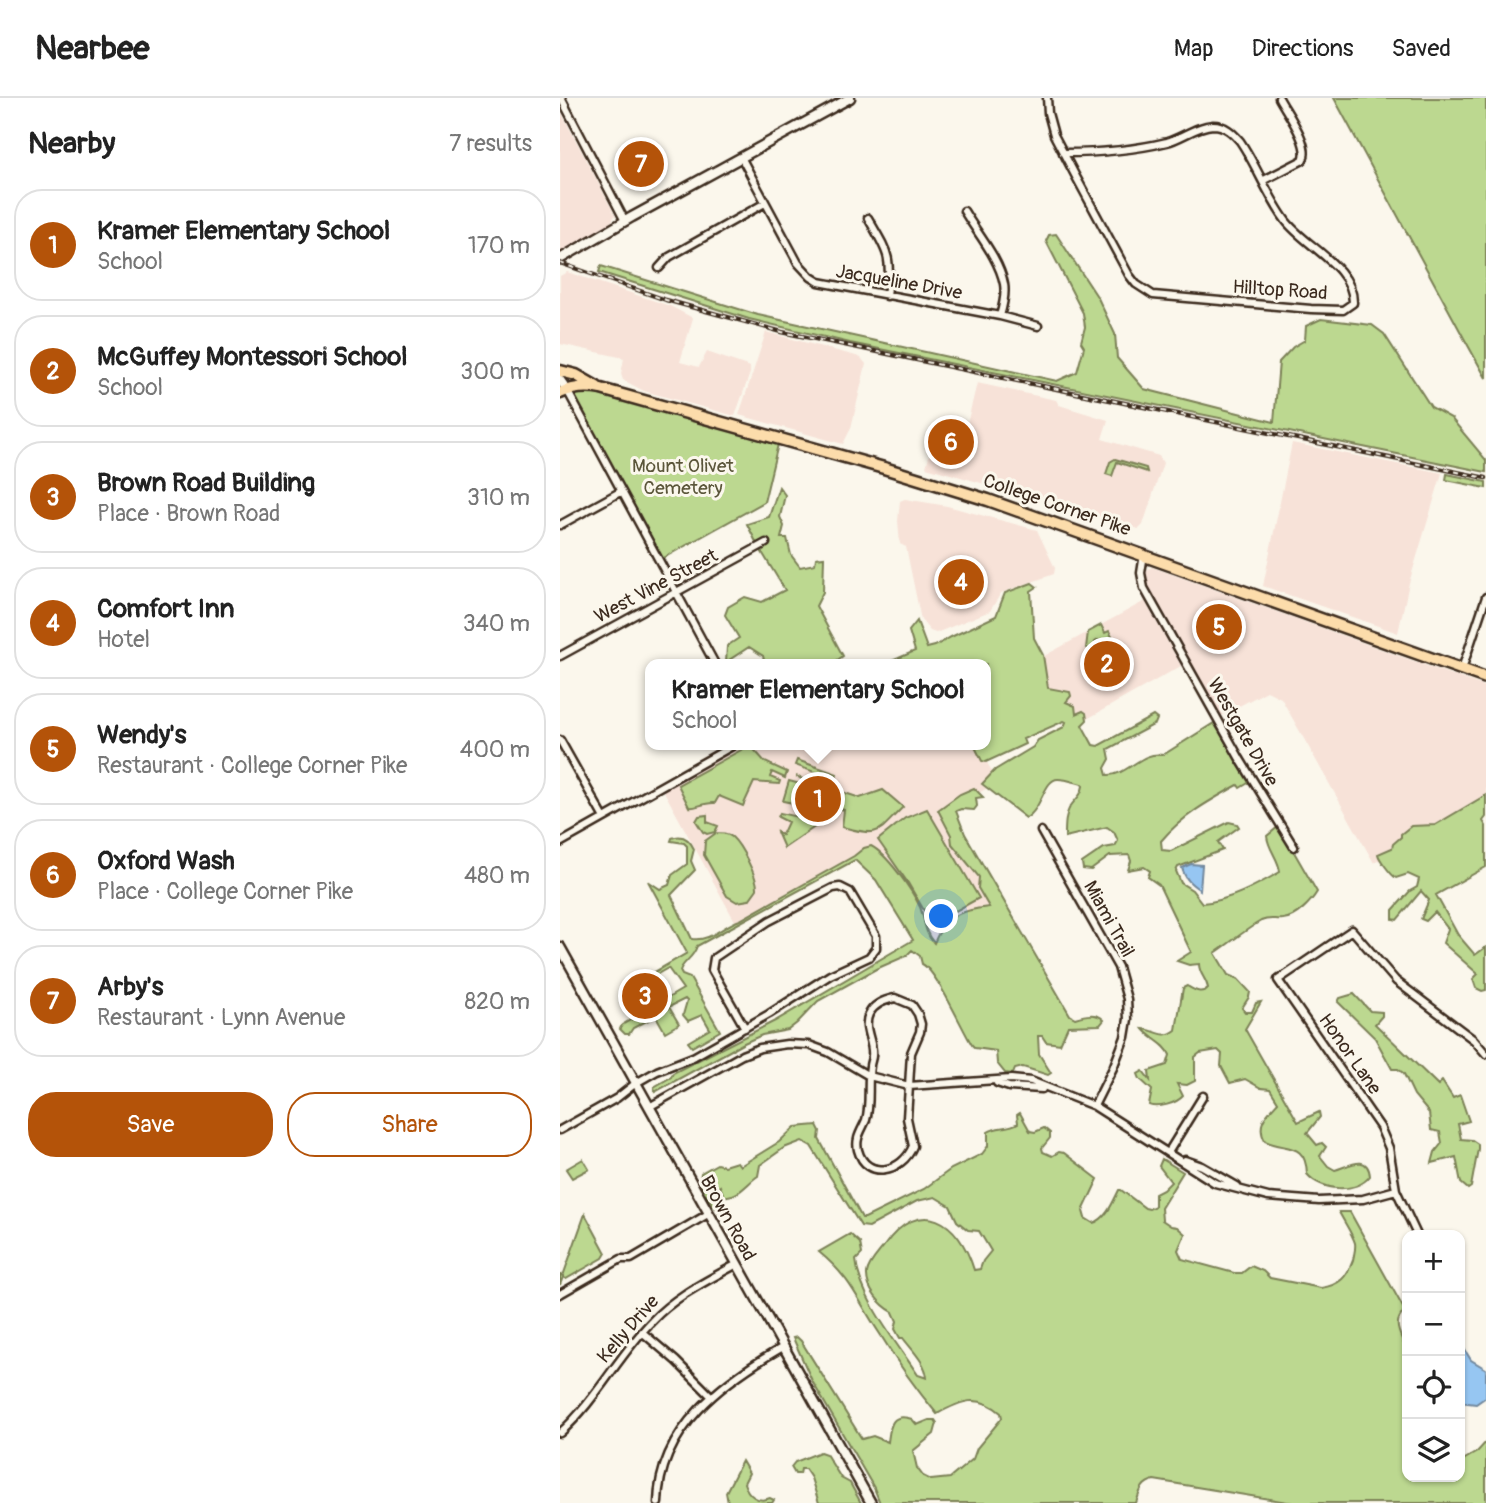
<!DOCTYPE html>
<meta charset="utf-8">
<style>
:root{--surface:#fff;--page:#f6f6f6;--text:#222;--muted:#767676;--line:#e0e0e0;--accent:#b45309}
body{margin:0;font-family:Pangolin,sans-serif;background:var(--page);color:var(--text)}
.controls{position:absolute;right:21px;bottom:21px;display:grid;overflow:hidden;border-radius:14px;box-shadow:0 2px 5px #0004}
.controls button{width:63px;height:63px;display:grid;place-items:center;padding:0;border:0;border-bottom:2px solid var(--line);background:var(--surface);color:var(--text);font:35px sans-serif}
.you{position:absolute;left:382px;top:819px;width:24px;height:24px;margin:-18px;border:5px solid #fff;border-radius:50%;background:#1a73e8;box-shadow:0 0 0 10px #1a73e833}
.badge{display:grid;place-items:center;width:46px;height:46px;border-radius:50%;background:var(--accent);color:#fff;font-size:23px;font-weight:700}
.pin{position:absolute;translate:-50% -50%;border:4px solid #fff;box-shadow:0 2px 7px #0006}
.popup{position:absolute;left:85px;top:561px;width:346px;height:91px;box-sizing:border-box;display:grid;place-content:center;border-radius:14px;background:var(--surface);filter:drop-shadow(0 2px 5px #0005);font-size:23px;white-space:nowrap;color:var(--muted)}
.popup b{font-size:26px;color:var(--text)}
.popup::after{content:'';position:absolute;left:50%;top:100%;margin-left:-14px;border:14px solid transparent;border-top-color:var(--surface)}
.list{margin:0;padding:0;list-style:none}
h2{display:flex;justify-content:space-between;align-items:center;height:91px;margin:0;padding:0 28px;font-size:30px}
h2 small{font-size:23px;font-weight:400;color:var(--muted)}
.list li{display:grid;grid-template-columns:46px 1fr auto;gap:21px;align-items:center;box-sizing:border-box;height:112px;margin:0 14px 14px;padding:0 14px;border:2px solid var(--line);border-radius:28px}
.list b{display:block;font-size:26px;white-space:nowrap}
.list p{margin:0;font-size:23px;white-space:nowrap;color:var(--muted)}
.list em{font-size:23px;font-style:normal;color:var(--muted)}
.actions{display:flex;gap:14px;padding:21px 28px}
.actions a{flex:1;padding:16px 0;border:2px solid var(--accent);border-radius:28px;text-align:center;font-size:24px;color:var(--accent)}
.actions .main{background:var(--accent);color:#fff}
.icon{flex:none;width:38px;height:38px;fill:none;stroke:currentColor;stroke-width:2;stroke-linecap:round;stroke-linejoin:round}
.map{position:relative;flex:none;width:926px;height:1405px;overflow:hidden}
header{display:flex;align-items:center;gap:42px;box-sizing:border-box;height:98px;padding:0 35px;background:var(--surface);border-bottom:2px solid var(--line)}
header strong{font-size:33px}
nav{display:flex;gap:38px;margin-inline-start:auto;font-size:24px}
main{display:flex}
aside{flex:1;background:var(--surface)}
.map>svg:first-child{display:block}
.built{fill:#f7e2d8}
.green{fill:#bcd890;stroke:#7c8157;stroke-width:2}
.water{fill:#96c6f2;stroke:#72889d;stroke-width:2}
.lines{fill:none;stroke-linecap:round;stroke-linejoin:round}
.minor-casing{stroke:#3b2a1e;stroke-width:11}
.tertiary-casing{stroke:#3b2a1e;stroke-width:13}
.trunk-casing{stroke:#3b2a1e;stroke-width:15}
.minor{stroke:#fbf7ec;stroke-width:6}
.tertiary{stroke:#fbf7ec;stroke-width:8}
.trunk{stroke:#fcdcab;stroke-width:10}
.rail-casing{stroke:#3b2a1e;stroke-width:4.5}
.rail{stroke:#fbf7ec;stroke-width:2;stroke-dasharray:5;stroke-linecap:butt}
.labels{text-anchor:middle;dominant-baseline:central;stroke-width:6;stroke-linejoin:round;paint-order:stroke}
.street-label{font-size:19px;fill:#3b2a1e;stroke:#fbf7ec}
.park-label{font-size:19px;fill:#5b563a;stroke:#fbf7ec}
</style>
<header>
<strong>Nearbee</strong>
<nav><a>Map</a><a>Directions</a><a>Saved</a></nav>
</header>
<main>
<aside>
<h2>Nearby<small>7 results</small></h2>
<ul class="list">
<li><span class="badge">1</span><div><b>Kramer Elementary School</b><p>School</p></div><em>170 m</em></li>
<li><span class="badge">2</span><div><b>McGuffey Montessori School</b><p>School</p></div><em>300 m</em></li>
<li><span class="badge">3</span><div><b>Brown Road Building</b><p>Place · Brown Road</p></div><em>310 m</em></li>
<li><span class="badge">4</span><div><b>Comfort Inn</b><p>Hotel</p></div><em>340 m</em></li>
<li><span class="badge">5</span><div><b>Wendy's</b><p>Restaurant · College Corner Pike</p></div><em>400 m</em></li>
<li><span class="badge">6</span><div><b>Oxford Wash</b><p>Place · College Corner Pike</p></div><em>480 m</em></li>
<li><span class="badge">7</span><div><b>Arby's</b><p>Restaurant · Lynn Avenue</p></div><em>820 m</em></li>
</ul>
<div class="actions"><a class="main">Save</a><a>Share</a></div>
</aside>
<div class="map">
<svg width="926" height="1405" viewBox="0 0 926 1405">
<rect width="100%" height="100%" fill="#fbf7ec"/>
<filter id="ink" filterUnits="userSpaceOnUse"><feTurbulence type="fractalNoise" baseFrequency=".0143" numOctaves="2"/><feDisplacementMap in="SourceGraphic" scale="14" xChannelSelector="R" yChannelSelector="G"/><feConvolveMatrix kernelMatrix="1 2 1 2 8 2 1 2 1" color-interpolation-filters="sRGB"/></filter>
<g filter="url(#ink)">
<path class="built" d="M0,12l55,105 -5,10 -50,28z
M7,174l103,34 23,12 -13,44 19,5 8,-15 43,15v6l-15,43 -91,-25 -21,-11 -2,-6 3,-16 -64,-14v-68z
M206,234l90,24 5,2 5,6 -15,64 -8,16 -104,-29z
M417,285l79,17 3,5 49,15 -6,19 57,17 4,7 -20,62 -4,4 -213,-62 11,-40 7,-5 22,6z
M732,345l150,30 -33,110 -11,50 -135,-47z
M345,401l42,7 90,24 18,38 -1,6 -53,19 -11,18 -54,22 -6,-2 -9,-11 -15,-73 -6,-3 -2,-23 2,-20z
M592,469l334,120v115l-112,61 -93,-165 -14,-7 -48,26 -65,-116 -9,-25 2,-6z
M585,503l36,65 -110,62 -38,-66z
M174,647h243l21,37 -54,31 58,101 -72,40 -60,-102 -133,73 -76,-139z"/>
<path class="green" d="M774,0h152v280l-21,-38z
M496,136l42,64 17,36 2,24 27,31 130,33 5,-60 14,-15 12,-7 1,-14 15,-7 51,6 12,9 47,73 20,11 35,42v12l-636,-129 -101,-24 -150,-47 2,-6 157,49 299,66 20,-9 7,-25 -3,-5 4,-15 -2,-14 -37,-72 3,-6z
M31,289l188,53 -15,62 -106,59 -91,-171z
M555,361l31,9 1,4 -30,-10 -5,14 -6,-2 4,-12z
M887,376l39,8v6l-40,-8z
M219,389l6,8 -5,22 4,9 -3,12h6l4,17 9,12 15,-3 1,-6 8,-1 -1,35 -7,14 27,50 -11,8h-67l-2,-8 -14,-9 -23,15 1,-16 12,-8 -14,-23 3,-8 17,-10 17,5 23,-12 -28,-46 -10,-20 22,-7z
M472,485l5,4 -6,4 3,47 9,17 5,33 22,4 1,4 -5,6 9,4 1,8 7,-3 3,2 1,7 -5,5 11,20 5,1 55,-30 4,3 -2,5 -47,25 2,10 -5,9 2,7c19,2 35,-25 56,-20l51,-32 36,59 -10,6 -2,-3c-29,16 -56,31 -77,56l1,9 9,1 58,-29 8,2 2,3 -21,15 5,8 -45,17 -2,4 5,12 11,7 10,13c27,-2 55,-18 78,-31 -1,-13 -12,-23 -13,-36l12,-10 38,66c-6,10 -21,26 -34,27 -9,1 -13,-2 -22,2 -16,9 -31,22 -46,32l13,22 10,4 12,13 -1,5 -7,11 3,4h7l4,-9 5,-1 -16,27 53,93 21,-10 1,5 -13,16 10,12 5,-2 4,4 -6,9 8,10 7,4c14,-4 33,-17 35,6 -14,18 -49,15 -63,-2 -1,-33 -22,-23 -42,-33 -9,-17 1,-26 13,-39l-8,-13 -9,-1 -16,-9 -15,4 -9,-17 1,-12 -4,-4 -18,3 -5,4v24l-8,4 -10,-1 6,12c-6,7 -25,13 -34,9l3,-15 -12,-11 -2,-5 5,-3 7,9 -1,-9 18,-6 3,-10c-5,-12 -18,-15 -27,-26 14,1 20,11 33,1l7,-42 4,-2c7,4 14,9 21,2 -2,-10 -9,-14 -9,-24l-10,1 -12,-4 14,-9 -32,-67 -11,-8 2,-6 -6,-4 -16,3 3,-9 -2,-6 -19,1 -19,14 -8,-1 -1,-6 22,-15 11,-2 3,-5 -4,-9 -7,-5 -42,10c0,-10 0,-22 5,-30 6,-9 11,-10 13,-21l-1,-2c-8,-2 -16,-5 -24,-5 -14,0 -16,30 -32,39l-44,-34 13,-14 38,-23 5,-7 26,-13 2,-5 -2,-1 -41,18 2,5 -39,18 -4,-1 -8,-16h12v-81h-101l30,-13 -6,-20 8,-10 10,27 8,-2 16,-9 45,-21 9,-23z
M541,527l4,8 4,-2 7,13 -4,3 5,-3 -1,3 4,7 -7,4 -3,-3 -10,7 -5,-8 11,-6 -8,-8 -3,2 -1,7 -8,-1 2,-16z
M190,647l15,17 22,10 -2,6 -13,-6 -2,5 10,4 -1,3 -25,-2 -11,24 -24,-10 -4,7c-12,-1 -20,6 -26,4l-11,-22z
M237,662l40,14 -1,6 -41,-15z
M236,678l21,10 2,-2 15,6 -5,14 -3,-1v-2l-31,-7 -2,9 -10,-2 6,-20 15,4 1,-4z
M414,690l9,9 -7,1 1,8 -3,4 -13,-1 -5,2 9,23 105,181 5,3c10,-3 21,-6 29,2l-4,5 -32,1 -8,18 -14,-2 -4,-6h-4l1,18 12,19 -3,2 -25,-8 -8,2 -2,5 -8,-1 -8,-10 -1,-12 -21,-3 -3,-3c-10,-16 -36,-75 -50,-81l-2,-8 -8,-6 -6,6 -30,13 -58,32 -21,22 -9,7 -26,5 -18,8 -89,49 -1,-5 17,-10 2,-4 102,-52 138,-81 -37,-60 -21,-20 -158,86c-4,13 -15,16 -17,25l2,4 8,3 30,53 -28,16 -4,-5 22,-13 -8,-14 -14,6 -5,-6 4,-14 -2,-2 -16,8 10,17 -14,8 -9,-16 -23,12 -4,6h-4l-5,-5 2,-4 61,-36 -15,-21 -33,19 -3,-2 55,-32 -39,-72 12,8 9,-4 3,-10 15,-11v-18l-3,-3 -13,-2 1,-3c10,-4 17,0 22,11l-3,12 4,9 -24,25 21,44c18,3 32,-14 48,-19l114,-64 10,-8 7,-2c16,8 41,44 49,61 5,13 4,26 14,36 11,-27 26,-33 55,-36l-11,-19 1,-11 -27,-33 -1,-9 -13,-25 22,-16z
M276,692l24,8 23,-8 20,17c-27,27 -22,30 -61,20l2,-17 -13,-5z
M926,697v22l-3,4 3,5v41l-50,28 22,40 17,20 11,-8v43l-4,1 -6,-3 -3,-9 5,-5 -35,-31 5,-14 -13,-17 -9,9 -5,-2 8,-19 -8,-9 -24,29 -4,-1v-9l17,-19 7,-4 2,-8 -11,-5 -12,4c-5,-3 -17,-19 -18,-24l14,-6 1,-4 8,-7v-3l10,-8 24,-1z
M367,711l52,89 -47,26 -24,-41 -30,-43 27,-22z
M220,715l36,8 4,-2 2,3 -38,26 -7,-16 5,3 6,-13 -10,-5z
M147,717v7l11,4 -3,6 -8,2 -4,-2 -7,-11 3,-5z
M156,735c6,0 11,0 16,4 9,8 26,41 25,52l-8,11 -12,2 -10,-6 -23,-41 1,-14z
M794,896l16,17 12,1v4l-7,8 63,61 4,-4 11,17 7,-3 9,26 -11,3 3,15 11,1 6,4v5l-7,38 -3,2 -7,-6 -5,-26 -24,6 3,-11 7,-9 -2,-11 -9,-2 -2,-17 -15,-18 -10,-21 -6,-5h-6l-17,-31 -37,-36 2,-4z
M460,1015l10,18 5,1 9,-4 6,5v5l-8,10 1,4 9,4 7,-4 5,1 34,26 -15,32 2,7 8,5c13,-3 20,-21 26,-33h2l24,18 4,1 6,-3v-12l8,-4 8,-8 -12,-16 3,-7 21,13 -22,36 1,12 9,6 6,1 8,7 -7,16 4,9 52,14h8l9,-7 12,5 7,7 51,10c19,-3 26,-11 32,-28 1,-6 3,-11 2,-17 -3,-10 -11,-21 -16,-31h11l55,99c-17,15 1,28 2,44 3,41 0,82 0,122h53v-22l3,5 14,-8 9,-10v61h-193l-139,-23c-13,3 -14,12 -18,23h-256l-6,-15 -62,-107 -19,-43 4,-1 4,4 61,98 11,-3 15,6c2,-14 2,-30 24,-23l5,6 12,-5h6l2,3 -3,11 -21,17 4,17 6,8 8,4 19,-2 23,-19 4,-11 25,-30 -1,-5c-23,-20 -40,-12 -64,1 -21,-25 -40,-52 -57,-80 -23,-34 -27,-54 -61,-82l31,-18 10,9 2,11 -6,6c4,39 41,83 62,115l9,3c-1,-15 -15,-28 -24,-40h-3l-5,-9 2,-8 -4,-9c-13,-7 -27,-23 -26,-39 1,-9 11,-19 17,-27 36,-51 75,-26 90,24l6,-1 3,-8 8,-10 -12,-20 -11,-1 -11,-9 -7,-15 -15,-9 -18,4 -48,26 -8,-1 -50,-80 -9,-5 -18,7 -24,17 -2,11c-11,7 -20,22 -34,20l-4,-10 -6,5 10,11 -1,8 -4,2c-9,-11 -21,-25 -18,-39l16,-9 7,2 13,-4 3,4 39,-24 16,-15 22,-2 3,6 -1,8 43,79h3l59,-29 27,-20 31,-15 6,-8v-14c9,-6 20,-3 30,-9l-1,-8z
M23,1061l6,10 -17,9 -6,-9z
M25,1116l21,39 -3,5 -37,21 -3,-2 -3,8v-10l3,1z
M260,1354l6,2 15,24 9,5 11,20h-42l-8,-25 -6,-9h-4l-1,5h-5l-4,-7 4,-5z
M182,1363l7,12 -5,10c4,13 14,20 26,15l4,2 -2,3h-44l-2,-11z"/>
<path class="water" d="M631,766l11,1 -2,25c-9,-6 -15,-11 -18,-22z
M903,1249l8,13 15,9v28l-10,7 -16,-2v-54z"/>
<g class="lines">
<g class="minor-casing">
<path id="minor" d="M1,0l64,123
M487,0l1,15 6,22 21,40 54,100 7,9 17,11 158,14 32,1 10,-7c1,-36 -48,-57 -67,-82 -18,-24 -29,-55 -46,-80 -7,-8 -15,-16 -27,-16 -17,1 -31,13 -46,17 -33,8 -70,11 -104,11
M181,59l57,106 13,14 8,5 181,34 38,10
M704,82l39,-20c8,-15 -16,-47 -24,-62
M404,113c13,22 35,47 40,73 2,11 -1,22 -4,32
M308,120c20,35 24,37 19,78
M99,170l10,-11 96,-54
M7,292l148,274
M0,427l60,-33
M584,456l-3,19 3,15 96,171 54,88
M0,558l206,-113
M902,571l24,-72
M0,642l44,78
M481,733l77,136 9,32 1,20 -3,18 -12,31 -19,38
M0,745l174,-98
M335,900l17,7 6,9 3,10 -1,8 -9,21 -2,33 -2,32 6,28c-11,27 -47,34 -55,4 -3,-12 4,-20 8,-30 5,-17 1,-36 4,-54 0,-3 2,-7 2,-10 2,-14 -10,-28 -3,-42 5,-10 15,-14 26,-16z
M437,985l12,4 33,2
M89,1009l93,-52 18,-7 27,-4 22,1 19,7 41,24 40,10 102,-7 20,2 63,25 121,77 53,14 51,4 44,-2 33,-9
M0,1032l57,-32 19,-15 21,-12 36,-14 76,-43 61,-39 39,-18 7,-9v-12l-26,-44 -10,-5 -7,1 -64,33 -55,37 -2,12 33,58
M609,1053l34,-55
M625,1062l17,6 35,20
M857,1137l-21,-45 -7,-42 -9,-21 -102,-147 74,-50 44,51 78,59 12,14
M0,1196l61,-35h10l77,-45
M82,1234l34,29 35,35
M0,1335c36,-32 58,-77 92,-112 23,-25 55,-40 85,-57
M98,1405c1,-75 66,-122 125,-156"/>
</g>
<g class="tertiary-casing">
<path id="tertiary" d="M0,161l72,-42 218,-119
M0,282l7,10
M0,849l311,556"/>
</g>
<g class="trunk-casing">
<path id="trunk" d="M0,273l16,4 21,12
M0,295c14,-6 26,-7 41,-4l283,79 104,32 498,178"/>
</g>
<use href="#minor" class="minor"/>
<use href="#tertiary" class="tertiary"/>
<use href="#trunk" class="trunk"/>
<g class="rail-casing">
<path id="rail" d="M0,165l106,37 116,32 704,146"/>
</g>
<use href="#rail" class="rail"/>
</g>
</g>
<g class="labels">
<g class="street-label">
<text transform="translate(339 184) rotate(10)">Jacqueline Drive</text>
<text transform="translate(720 192) rotate(4)">Hilltop Road</text>
<text transform="translate(497 407) rotate(19)">College Corner Pike</text>
<text transform="translate(96 488) rotate(-28)">West Vine Street</text>
<text transform="translate(683 634) rotate(60)">Westgate Drive</text>
<text transform="translate(549 821) rotate(61)">Miami Trail</text>
<text transform="translate(790 956) rotate(55)">Honor Lane</text>
<text transform="translate(168 1120) rotate(61)">Brown Road</text>
<text transform="translate(68 1231) rotate(-49)">Kelly Drive</text>
</g>
<g class="park-label">
<text x="123" y="368">Mount Olivet<tspan x="123" dy="22">Cemetery</tspan></text>
</g>
</g>
</svg>
<div class="controls">
<button>+</button>
<button>−</button>
<button><svg class="icon" aria-label="locate" viewBox="0 0 24 24"><circle cx="12" cy="12" r="6"/><path d="M12 2v4M12 18v4M2 12h4M18 12h4"/></svg></button>
<button><svg class="icon" aria-label="layers" viewBox="0 0 24 24"><path d="M12 4l9 5-9 5-9-5zM3 14l9 5 9-5"/></svg></button>
</div>
<div class="you"></div>
<div class="pin badge" style="left:258px;top:701px">1</div>
<div class="popup"><b>Kramer Elementary School</b>School</div>
<div class="pin badge" style="left:547px;top:566px">2</div>
<div class="pin badge" style="left:85px;top:898px">3</div>
<div class="pin badge" style="left:401px;top:484px">4</div>
<div class="pin badge" style="left:659px;top:529px">5</div>
<div class="pin badge" style="left:391px;top:344px">6</div>
<div class="pin badge" style="left:81px;top:66px">7</div>
</div>
</main>
